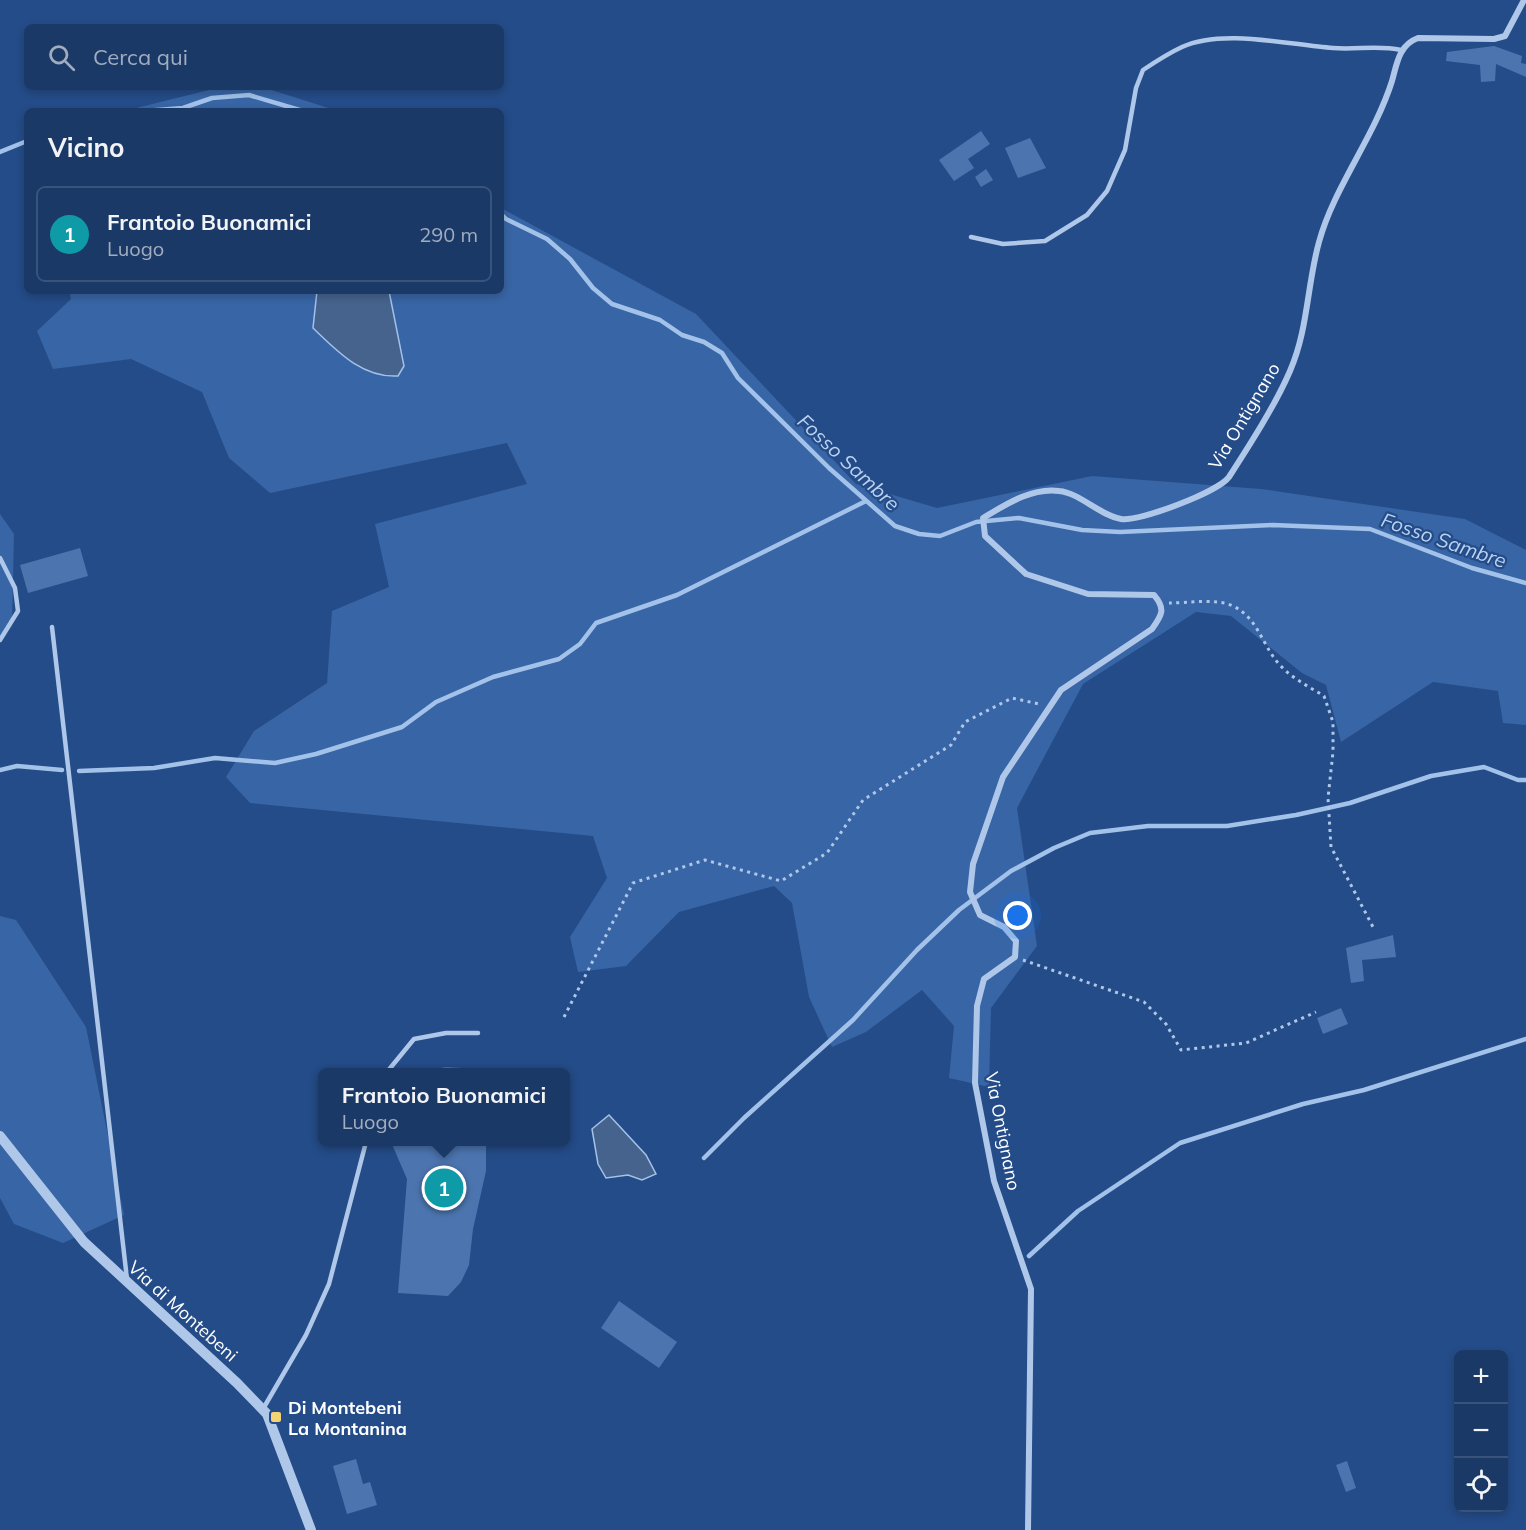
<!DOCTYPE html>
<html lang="it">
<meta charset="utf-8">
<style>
:root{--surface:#1b3966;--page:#28446f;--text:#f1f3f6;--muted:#a0acbf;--line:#39537a;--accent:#d6ab8b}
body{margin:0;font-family:Mulish,sans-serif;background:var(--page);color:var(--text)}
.controls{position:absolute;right:18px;bottom:18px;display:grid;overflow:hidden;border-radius:9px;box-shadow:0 3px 9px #0003}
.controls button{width:54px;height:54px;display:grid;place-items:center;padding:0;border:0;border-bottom:2px solid var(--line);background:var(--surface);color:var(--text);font:30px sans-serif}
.you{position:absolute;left:1018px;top:916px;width:21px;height:21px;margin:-15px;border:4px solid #fff;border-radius:50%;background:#1a73e8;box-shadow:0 0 0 9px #1a73e833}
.badge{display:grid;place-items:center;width:39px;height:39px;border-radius:50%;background:var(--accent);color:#fff;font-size:20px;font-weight:700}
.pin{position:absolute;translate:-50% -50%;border:3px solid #fff;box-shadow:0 2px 6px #0006}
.popup{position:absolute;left:318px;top:1068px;width:252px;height:78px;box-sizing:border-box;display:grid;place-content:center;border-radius:9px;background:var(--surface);filter:drop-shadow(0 2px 4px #0005);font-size:20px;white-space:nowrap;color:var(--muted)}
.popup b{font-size:22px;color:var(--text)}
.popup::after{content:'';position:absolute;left:50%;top:100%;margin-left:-12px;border:12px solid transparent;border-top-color:var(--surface)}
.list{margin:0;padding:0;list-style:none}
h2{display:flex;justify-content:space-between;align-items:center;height:78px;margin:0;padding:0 24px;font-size:26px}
h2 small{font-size:20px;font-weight:400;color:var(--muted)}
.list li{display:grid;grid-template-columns:39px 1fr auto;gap:18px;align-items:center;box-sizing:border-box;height:96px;margin:0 12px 12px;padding:0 12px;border:2px solid var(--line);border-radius:9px}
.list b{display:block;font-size:22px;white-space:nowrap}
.list p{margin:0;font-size:20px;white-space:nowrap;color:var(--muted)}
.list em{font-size:20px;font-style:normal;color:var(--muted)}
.icon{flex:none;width:33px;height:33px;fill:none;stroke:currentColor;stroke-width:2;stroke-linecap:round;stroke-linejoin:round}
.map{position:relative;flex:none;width:1526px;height:1530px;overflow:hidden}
.search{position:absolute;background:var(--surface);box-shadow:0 3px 9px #0003;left:24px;top:24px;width:480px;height:66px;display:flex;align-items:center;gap:15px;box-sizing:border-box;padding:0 21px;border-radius:9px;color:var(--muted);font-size:22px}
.panel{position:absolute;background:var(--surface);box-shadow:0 3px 9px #0003;left:24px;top:108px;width:480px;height:186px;border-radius:9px}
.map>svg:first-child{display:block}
.green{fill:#3865a5}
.water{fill:#46638e;stroke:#a3c2ea;stroke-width:1.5}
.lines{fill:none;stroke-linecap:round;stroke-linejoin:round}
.stream{stroke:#a3c2ea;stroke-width:4.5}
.building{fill:#4c75b0}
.path{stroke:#afc7e9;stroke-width:3;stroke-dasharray:3 4.5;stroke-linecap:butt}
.service{stroke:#afc7e9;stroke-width:4.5}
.minor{stroke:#afc7e9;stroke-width:6}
.tertiary{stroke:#afc7e9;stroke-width:10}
.poi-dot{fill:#f4d372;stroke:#244c88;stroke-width:2}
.labels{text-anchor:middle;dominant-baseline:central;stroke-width:4.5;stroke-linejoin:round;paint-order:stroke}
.street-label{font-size:18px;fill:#fff;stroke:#244c88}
.poi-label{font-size:18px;font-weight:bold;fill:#fff;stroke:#244c88;text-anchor:start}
.water-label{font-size:20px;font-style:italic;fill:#bbd2f1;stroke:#244c88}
</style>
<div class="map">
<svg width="1526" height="1530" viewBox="0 0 1526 1530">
<rect width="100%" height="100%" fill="#244c88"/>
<path class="green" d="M221,87h41l76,24h-214z
M501,208l195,106 160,170 81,24 155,-32 169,13 204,30 61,31v175l-23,-2 -5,-32 -65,-9 -92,60 -15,-57 -24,-12 -71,-57 -35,-4 -113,72 -66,124 20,138 -46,62 -2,79 -40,-9 5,-52 -32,-36 -56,42 -34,15 -23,-50 -17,-94 -18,-17 -95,26 -53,54 -48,6 -8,-35 37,-59 -14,-42 -343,-33 -24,-26 28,-46 73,-48 5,-72 57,-24 -14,-63 152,-40 -20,-41 -237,50 -41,-35 -27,-66 -71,-33 -78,10 -16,-38 34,-32 -2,-8h432z
M0,514l14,20 -2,88 -12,19z
M0,916l16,4 70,107 38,188 -61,28 -49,-19 -14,-26z"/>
<path class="water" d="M317,291h72l15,75 -6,10c-36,2 -61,-25 -85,-48z
M609,1115l37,40 10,19 -14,6 -14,-5 -22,3 -8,-14 -6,-35z"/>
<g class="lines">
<path class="stream" d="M144,111l39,-3 29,-10 37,-3 54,16
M0,152l27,-11
M501,214l5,5 41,20 23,20 23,29 19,16 48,16 22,15 22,7 18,11 16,25 91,90 66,58 24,8 21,2 36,-14 43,-4 63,12 38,2 153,-7 97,4 102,39 54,15
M0,770l17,-4 45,4
M79,771l75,-3 61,-10 60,5 41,-9 86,-27 34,-25 57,-25 66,-18 21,-15 16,-21 81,-28 189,-94
M704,1158l40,-40 109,-98 64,-70 42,-40 52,-39 43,-23 36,-15 58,-7h79l69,-11 54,-12 81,-27 53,-9 34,13h8
M1029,1256l49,-45 102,-68 123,-39 61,-14 162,-51"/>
</g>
<path class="building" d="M1494,46l28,10 -1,7 5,1v13l-30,-13 -1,17 -14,1 -1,-17 -34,-4 1,-9z
M981,131l9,13 -22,15 6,9 -20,13 -15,-21z
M1030,138l16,30 -28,10 -13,-30z
M986,169l7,11 -12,7 -6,-10z
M80,548l8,28 -60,17 -8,-28z
M1393,935l3,22 -34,3 2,21 -13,2 -5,-35z
M1341,1008l7,16 -25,10 -6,-16z
M446,1067l33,2 1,3h-61z
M391,1142h95v29l-13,58 -4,36 -8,17 -13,14 -50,-3 9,-114z
M619,1301l58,41 -18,26 -58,-40z
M356,1459l7,25 7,-2 7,23 -30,9 -14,-48z
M1347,1461l9,27 -10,4 -10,-27z"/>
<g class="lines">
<path class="path" d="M1169,603c19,0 47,-5 64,3 25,12 29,39 46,58 12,14 29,22 45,32l9,26v30l-5,46 3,49 42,80
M1023,960l121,42 22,22 15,26 65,-7 70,-31
M564,1017l69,-134 72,-23 76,21 46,-28 36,-53 88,-55 14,-23 47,-24 27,6"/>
<path class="service" d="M971,237l32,7 42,-3 42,-26 20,-24 18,-41 11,-62 7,-18c12,-8 26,-17 39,-23 41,-19 107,-2 151,1 23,2 45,-3 68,2
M0,558l15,30 3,23 -18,29
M52,627l75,652
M387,1072l27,-33 32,-6h32
M263,1409l43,-74 23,-51 37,-142"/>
<path class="minor" d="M1028,1530l3,-241 -37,-108 -19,-98 2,-77 7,-27 31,-22 1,-16 -12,-14 -24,-12 -10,-23 3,-28 30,-87 58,-87 91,-61c10,-14 14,-20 2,-34l-66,-1 -62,-20 -41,-38 -2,-18c22,-13 49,-31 76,-27 21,2 40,24 62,28 18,3 97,-27 108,-42 20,-31 47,-73 61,-106 18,-41 17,-86 29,-129 15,-55 55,-104 73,-161 5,-18 7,-36 26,-43l76,1 11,-3 19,-36"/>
<path class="tertiary" d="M0,1136l84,106 153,141 30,31 44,116"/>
</g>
<rect class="poi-dot" x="270" y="1411" width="12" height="12" rx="3"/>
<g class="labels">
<g class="street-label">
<text transform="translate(1244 416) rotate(-59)">Via Ontignano</text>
<text transform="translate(1003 1131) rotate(79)">Via Ontignano</text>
<text transform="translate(183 1311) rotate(42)">Via di Montebeni</text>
</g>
<g class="poi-label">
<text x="288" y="1407">Di Montebeni<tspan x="288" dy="21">La Montanina</tspan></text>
</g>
<g class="water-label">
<text transform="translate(849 462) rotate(43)">Fosso Sambre</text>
<text transform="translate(1444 540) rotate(19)">Fosso Sambre</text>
</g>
</g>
</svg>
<div class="controls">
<button>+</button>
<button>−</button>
<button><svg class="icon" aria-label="locate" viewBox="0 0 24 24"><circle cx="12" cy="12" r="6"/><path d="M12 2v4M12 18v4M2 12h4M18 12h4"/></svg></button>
</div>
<div class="you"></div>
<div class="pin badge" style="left:444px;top:1188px;background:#0f9aa8">1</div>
<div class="popup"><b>Frantoio Buonamici</b>Luogo</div>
<div class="search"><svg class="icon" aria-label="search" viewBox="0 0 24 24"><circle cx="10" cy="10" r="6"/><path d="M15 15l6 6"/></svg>Cerca qui</div>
<section class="panel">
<h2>Vicino<small></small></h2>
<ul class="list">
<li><span class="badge" style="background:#0f9aa8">1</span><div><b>Frantoio Buonamici</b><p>Luogo</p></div><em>290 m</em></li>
</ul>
</section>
</div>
